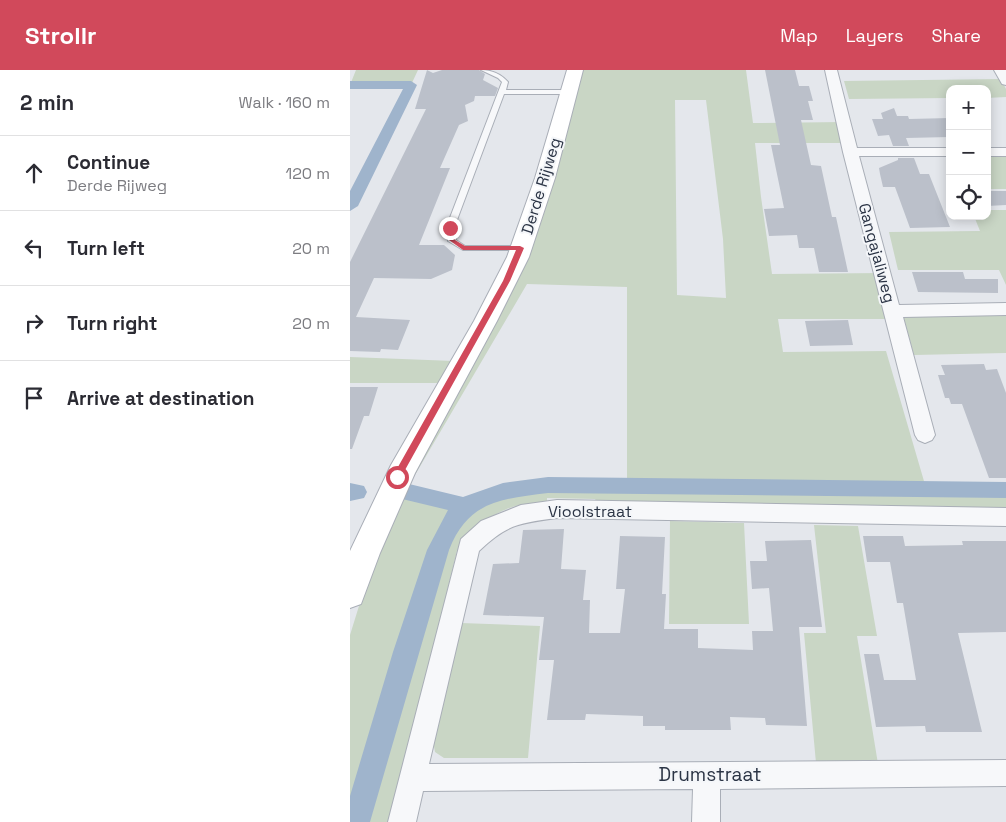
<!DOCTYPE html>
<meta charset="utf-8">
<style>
:root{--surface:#fff;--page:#f2f2f3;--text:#2b2b33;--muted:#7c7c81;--line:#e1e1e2;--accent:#d1495b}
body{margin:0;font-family:"Space Grotesk",sans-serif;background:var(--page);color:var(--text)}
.controls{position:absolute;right:15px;top:15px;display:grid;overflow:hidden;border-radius:10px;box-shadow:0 2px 12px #0003}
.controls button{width:45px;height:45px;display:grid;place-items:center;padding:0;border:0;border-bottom:1px solid var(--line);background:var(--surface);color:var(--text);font:25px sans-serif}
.stop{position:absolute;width:15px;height:15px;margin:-11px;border:4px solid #d1495b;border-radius:50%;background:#fff}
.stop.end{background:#d1495b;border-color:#fff;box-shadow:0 1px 5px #0008}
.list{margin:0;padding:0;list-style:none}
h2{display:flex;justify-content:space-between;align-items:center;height:65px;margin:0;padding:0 20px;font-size:21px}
h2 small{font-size:16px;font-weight:400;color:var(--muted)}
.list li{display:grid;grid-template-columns:32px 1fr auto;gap:15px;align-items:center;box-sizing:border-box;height:75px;padding:0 20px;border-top:1px solid var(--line)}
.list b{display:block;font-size:19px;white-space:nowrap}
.list p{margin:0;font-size:16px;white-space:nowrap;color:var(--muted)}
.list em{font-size:16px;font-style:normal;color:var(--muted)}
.icon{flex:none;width:28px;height:28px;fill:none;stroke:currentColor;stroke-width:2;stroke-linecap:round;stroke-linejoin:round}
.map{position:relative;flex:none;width:656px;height:752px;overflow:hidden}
header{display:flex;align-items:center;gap:30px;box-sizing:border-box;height:70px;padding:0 25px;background:var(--accent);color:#fff}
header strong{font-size:24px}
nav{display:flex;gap:28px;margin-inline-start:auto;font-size:18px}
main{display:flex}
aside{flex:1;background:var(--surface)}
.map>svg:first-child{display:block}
.green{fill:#c9d6c5;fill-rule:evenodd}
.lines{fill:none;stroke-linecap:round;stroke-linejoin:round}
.canal{fill:#9fb4cc;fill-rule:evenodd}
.building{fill:#bbc0ca}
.lane-casing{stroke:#a9aeb7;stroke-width:2}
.street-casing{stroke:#a9aeb7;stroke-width:2}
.secondary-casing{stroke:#a9aeb7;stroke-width:2}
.lane{fill:#f7f8fa;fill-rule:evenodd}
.street{fill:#f7f8fa;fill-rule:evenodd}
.secondary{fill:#fff;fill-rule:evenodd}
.route{fill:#d1495b}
.labels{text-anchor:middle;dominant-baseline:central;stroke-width:4;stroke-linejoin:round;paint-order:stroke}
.street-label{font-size:16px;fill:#2b3445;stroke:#f4f6f9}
.near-street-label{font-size:19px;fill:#2b3445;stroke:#f4f6f9}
</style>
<header>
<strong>Strollr</strong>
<nav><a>Map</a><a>Layers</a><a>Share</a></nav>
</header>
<main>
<aside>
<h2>2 min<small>Walk · 160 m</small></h2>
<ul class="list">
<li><svg class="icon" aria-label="ahead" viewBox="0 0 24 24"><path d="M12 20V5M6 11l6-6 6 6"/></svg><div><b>Continue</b><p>Derde Rijweg</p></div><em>120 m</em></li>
<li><svg class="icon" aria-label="left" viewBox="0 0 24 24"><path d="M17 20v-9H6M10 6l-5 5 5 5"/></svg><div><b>Turn left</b></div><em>20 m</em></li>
<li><svg class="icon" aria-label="right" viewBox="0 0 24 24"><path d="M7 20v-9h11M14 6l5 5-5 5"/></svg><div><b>Turn right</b></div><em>20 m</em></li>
<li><svg class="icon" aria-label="arrive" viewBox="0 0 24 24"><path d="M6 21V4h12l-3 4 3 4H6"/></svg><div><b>Arrive at destination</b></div></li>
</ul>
</aside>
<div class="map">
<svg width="656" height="752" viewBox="0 0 656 752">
<rect width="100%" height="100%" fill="#e4e7ec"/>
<path class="green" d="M6,0h62l-7,15h-61z
M230,0h166l7,53 90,-1 6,21h-94l6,54 11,77 112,-1 12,46h-118l5,33 103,-1 40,137 80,2v20l-408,-6 -3,-5 -48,-1v4c-43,1 -65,16 -90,49l-67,271h-40v-187l31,-100 131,-253zM325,30h31l17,139 3,59 -49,-3zM177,214l100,3v199c-54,-1 -118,-9 -166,24l-7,-8 -49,-10z
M651,9l5,10v8l-19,1v-9h-37v9l-101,1 -5,-18z
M637,84h19v35h-19z
M637,140h19v75l-7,-15h-101l-9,-38 91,-1 -6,-15h13z
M656,243v40l-92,2 -11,-40z
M0,287l104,4 -14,22h-90z
M320,451l74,2 5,101h-80z
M464,455l44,1 19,110h-20l21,128 -62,-1 -12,-130h22z
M111,553l79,3 -12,132h-84l-9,-6 -2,-11z"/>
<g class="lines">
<path class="canal" d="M0,11h61l6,4 -59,121 -8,5v-20l53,-102h-53z
M198,407l458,5v16l-458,-5c-47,6 -80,8 -99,57l-79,272h-20v-26l43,-144 34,-102 21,-40 -50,-12 -3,-6 3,-6 7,-3 58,14 40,-14z
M0,413l14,3 3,6 -3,6 -14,3z"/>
</g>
<path class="building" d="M77,0l6,3 9,-3h37l6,4 -2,6 15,8 -3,8h-20l-1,5 -9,4 3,16 -9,4 -19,43h10l-31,77h25l11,10 -3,15 -21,9 -57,-1 -18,39 54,3 -12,30 -17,-1 -1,3 -30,-1v-89l76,-153h-11z
M415,0h30l4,16h10l4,15h-5l5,19h-12l10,45 10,1 11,51h4l12,55h-29l-5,-24h-15l-2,-13 -28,1 -5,-27 20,-1 -13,-63h9z
M544,38l3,8h11l1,3 41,-1v19l-44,1 3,8h-16l-4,-11 -11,1 -6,-17h11l-2,-6z
M548,88h16l6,16h9l21,53 -40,1 -15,-41h-12l-3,-13 -1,-6 19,-8z
M637,121h19v14l-19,1z
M562,202h51l2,7h33v14l-80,-1z
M498,250l5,25 -43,1 -5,-25z
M634,294l2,6 11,-1 9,24v85h-17l-27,-74h-11l-2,-6h-4l-7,-23h7l-4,-10z
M0,317h28l-9,29h-5l-12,33h-2z
M214,459l-3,40 25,1 -3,30h7l-1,33h31l5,-44h-9l4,-53 45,1 -3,57h4l-2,35h34v19l55,2 -1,-19h21l-4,-43 -17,1 -2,-28h17l-2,-20 46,-1 11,87h-23l8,99 -41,-1 -1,-7 -35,-1 1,13h-66v-4h-22v-10l-57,-2 -1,6h-38l7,-60h-15l5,-43 -61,-2 10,-51 26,-1 4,-33z
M513,466h40l2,10 58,-1 -1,-4h44v91l-48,1 24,99h-56l-1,-6 -49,1 -12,-73h15l5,26h32l-13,-77h-6l-7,-41h-23z"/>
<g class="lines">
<g class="lane-casing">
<path id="lane" d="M131,0c11,0 20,4 27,12l-2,8h63l3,2 -3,2h-65l-50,134 2,12 9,6h58l1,2 -4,2h-57l-15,-9 -2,-13 56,-146 -4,-4z"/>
</g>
<g class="street-casing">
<path id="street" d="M475,0h12l20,78h93v8h-91l40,149 107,-2v12l-103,2 32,118 -3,5 -7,3 -7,-3 -3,-5 -72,-283z
M644,0h12v15l-4,-1z
M637,78h19v8h-19z
M207,430l449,8v18l-449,-8c-37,5 -50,6 -78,33l-50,213 577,-4v26l-286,3v33h-28l1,-33 -270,2 -7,31h-28l73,-283 20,-18 40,-16z"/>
</g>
<g class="secondary-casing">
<path id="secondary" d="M217,0h16l-28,108 -26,79 -32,64 -82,152 -35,80 -19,51 -11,4v-57l41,-86 83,-144 33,-64 28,-79z"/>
</g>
<use href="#lane" class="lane"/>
<use href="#street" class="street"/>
<use href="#secondary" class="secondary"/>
</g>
<path class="route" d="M98,157h5l2,13 10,6h55l4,2 -14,33 -110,198h-6v-5l109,-193 13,-31h-53l-14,-10z"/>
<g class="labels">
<g class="street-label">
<text transform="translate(191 116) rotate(-73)">Derde Rijweg</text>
<text transform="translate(527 183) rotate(75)">Gangajaliweg</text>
<text x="240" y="441">Vioolstraat</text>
</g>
<g class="near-street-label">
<text x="360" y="704">Drumstraat</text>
</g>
</g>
</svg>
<div class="controls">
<button>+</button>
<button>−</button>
<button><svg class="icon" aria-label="locate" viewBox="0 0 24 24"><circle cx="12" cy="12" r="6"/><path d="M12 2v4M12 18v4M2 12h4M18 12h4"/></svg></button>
</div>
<div class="stop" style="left:47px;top:407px"></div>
<div class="stop end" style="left:100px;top:158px"></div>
</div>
</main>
